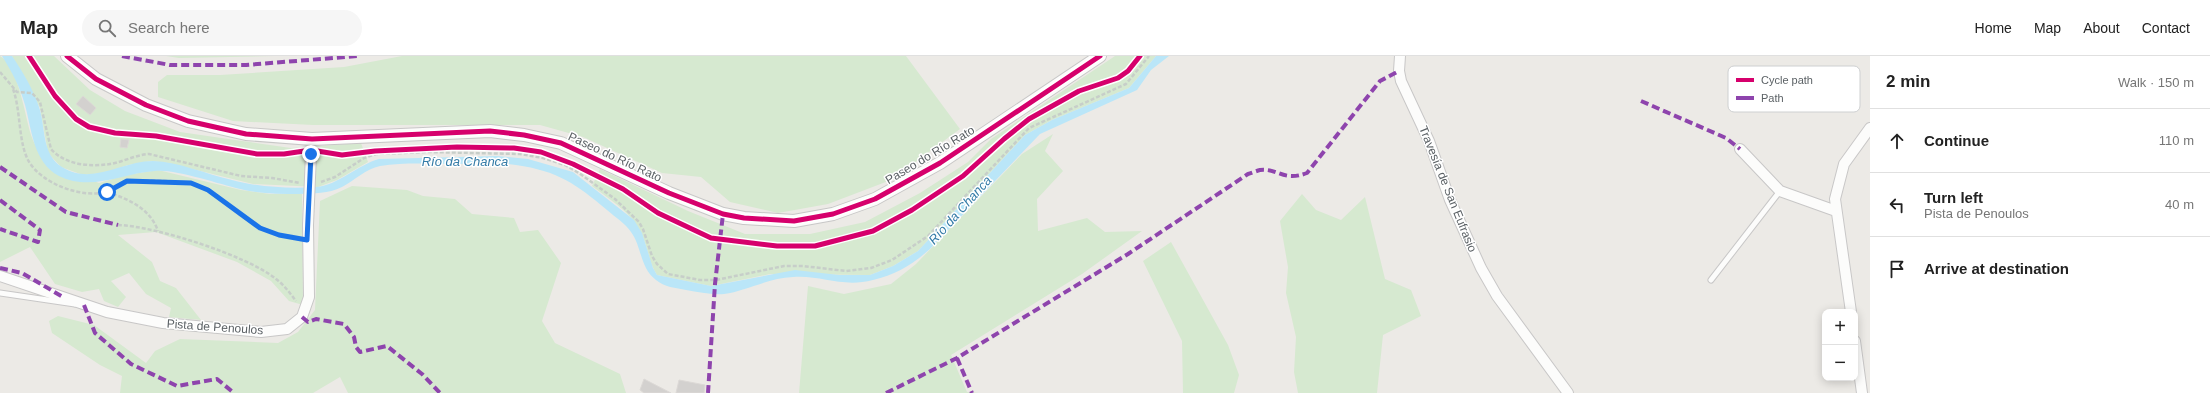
<!DOCTYPE html>
<meta charset="utf-8">
<style>
:root{--surface:#fff;--page:#f6f6f6;--text:#222;--muted:#767676;--line:#e0e0e0}
body{margin:0;font-family:Helvetica,sans-serif;background:var(--page);color:var(--text)}
.controls{position:absolute;right:12px;bottom:12px;display:grid;overflow:hidden;border-radius:8px;box-shadow:0 2px 10px #0003}
.controls button{width:36px;height:36px;display:grid;place-items:center;padding:0;border:0;border-bottom:1px solid var(--line);background:var(--surface);color:var(--text);font:20px sans-serif}
.stop{position:absolute;width:12px;height:12px;margin:-9px;border:3px solid #1a73e8;border-radius:50%;background:#fff}
.stop.end{background:#1a73e8;border-color:#fff;box-shadow:0 1px 4px #0008}
.list{margin:0;padding:0;list-style:none}
h2{display:flex;justify-content:space-between;align-items:center;height:52px;margin:0;padding:0 16px;font-size:17px}
h2 small{font-size:13px;font-weight:400;color:var(--muted)}
.list li{display:grid;grid-template-columns:26px 1fr auto;gap:12px;align-items:center;box-sizing:border-box;height:64px;padding:0 16px;border-top:1px solid var(--line)}
.list b{display:block;font-size:15px;white-space:nowrap}
.list p{margin:0;font-size:13px;white-space:nowrap;color:var(--muted)}
.list em{font-size:13px;font-style:normal;color:var(--muted)}
.icon{flex:none;width:22px;height:22px;fill:none;stroke:currentColor;stroke-width:2;stroke-linecap:round;stroke-linejoin:round}
.map{position:relative;flex:none;width:1870px;height:337px;overflow:hidden}
header{display:flex;align-items:center;gap:24px;box-sizing:border-box;height:56px;padding:0 20px;background:var(--surface);border-bottom:1px solid var(--line)}
header strong{font-size:19px}
nav{display:flex;gap:22px;margin-inline-start:auto;font-size:14px}
.search{width:280px;height:36px;background:var(--page);display:flex;align-items:center;gap:10px;box-sizing:border-box;padding:0 14px;border-radius:22px;color:var(--muted);font-size:15px}
main{display:flex}
aside{flex:1;background:var(--surface)}
.map>svg:first-child{display:block}
.green{fill:#d6e9d0}
.water{fill:#bae6f8}
.building{fill:#d3d1cf;stroke:#dcd9d6}
.lines{fill:none;stroke-linecap:round;stroke-linejoin:round}
.service-casing{stroke:#c8c7c7;stroke-width:7}
.minor-casing{stroke:#c8c7c7;stroke-width:12}
.tertiary-casing{stroke:#c8c7c7;stroke-width:14}
.path{stroke:#c7cec9;stroke-width:2.5;stroke-dasharray:4 2;stroke-linecap:butt}
.service{stroke:#fcfcfb;stroke-width:5}
.minor{stroke:#fcfcfb;stroke-width:10}
.tertiary{stroke:#fcfcfb;stroke-width:12}
.minor-bridge-casing{stroke:#c8c7c7;stroke-width:12;stroke-linecap:butt}
.minor-bridge{stroke:#fcfcfb;stroke-width:10}
.quiet{stroke:#8e44ad;stroke-width:4;stroke-dasharray:8 4;stroke-linecap:butt}
.cycleway-casing{stroke:#fff;stroke-width:8}
.cycleway{stroke:#d6006c;stroke-width:5}
.route{stroke:#1a73e8;stroke-width:5}
.labels{text-anchor:middle;dominant-baseline:central;stroke-width:3;stroke-linejoin:round;paint-order:stroke}
.street-label{font-size:12px;fill:#5b6165;stroke:#fff}
.water-label{font-size:13px;font-style:italic;fill:#337ba7;stroke:#fff}
.key{fill:#fff;stroke:#ced0d1;stroke-width:1}
.key-label{font-size:11px;fill:#5b6165}
</style>
<header>
<strong>Map</strong>
<div class="search"><svg class="icon" aria-label="search" viewBox="0 0 24 24"><circle cx="10" cy="10" r="6"/><path d="M15 15l6 6"/></svg>Search here</div>
<nav><a>Home</a><a>Map</a><a>About</a><a>Contact</a></nav>
</header>
<main>
<div class="map">
<svg width="1870" height="337" viewBox="0 0 1870 337">
<rect width="100%" height="100%" fill="#eceae6"/>
<path class="green" d="M0,0c18,9 25,60 31,79 3,9 9,18 13,27l55,21 27,-8 32,-5 83,20 29,4h32l1,111 -14,-4 -18,-20 -34,-19 -81,-30 -38,3 34,27 8,19 16,7 25,32 -32,-3 2,-9 -25,-14 -17,-21 -18,8 15,16 -8,10 -14,-6 -5,-12 -17,3 -27,-8 -25,-37 -30,15z
M12,0h42l36,34 35,21 55,21 111,16 70,-5 7,19 -31,18 -19,7 -65,-3 -85,-21 -17,-2 -23,4 -24,8 -21,2 -22,-8 -13,-14 -8,-45z
M166,0h109l-96,2z
M402,0h504l54,73 -69,51 -63,24 -50,9 -48,-11 -29,-25 -39,-4 -79,-36 -43,-12h-227l-80,-4 -75,-24v-15l9,-7h53l124,-8z
M1115,0h41l-27,32 -77,32 -27,15 -107,116 -25,15 -23,9 -100,-1 -59,12 -54,-11c-8,-12 -9,-27 -15,-40 -8,-21 -33,-36 -50,-49l8,-17 88,42 57,23h65l55,-12 55,-29 48,-31 23,-23z
M1053,78l-8,17 18,20 -26,28 1,32 49,-13 18,14 37,-1 -60,43 -131,81 16,37 12,1h-180l9,-107 36,8 47,-10 25,-20 106,-110z
M352,130l55,4 16,6 32,3 17,15 42,4 6,14 18,-2 23,33 -19,58 13,22 65,31 6,19h-278l-8,-16 -27,16h-193l2,-17 -22,-11 -48,-32 -3,-12 9,-5 36,9 52,38 9,-12 25,-12 98,4 20,-11 17,-22 5,-109z
M1302,138l14,16 25,10 24,-23 20,82 26,11 10,26 -38,19 -6,58h-79l-4,-21 2,-35 -10,-44 2,-26 -8,-46z
M1171,186l57,103 11,30 -5,18h-51l-1,-52 -39,-80z"/>
<path class="water" d="M2,0h10c11,16 21,33 27,51 7,20 2,47 23,60 30,19 59,-6 91,-6 26,1 53,13 79,19 26,7 57,9 84,7 23,-2 41,-22 63,-28l118,-3 31,3 45,13 61,48 8,13 11,35 4,7 54,11 84,-16 44,5h31l23,-9 25,-15 107,-116 27,-15 77,-32 27,-32h13l-18,14 -14,20 -97,44 -110,115c-17,15 -34,26 -57,31 -31,8 -51,-5 -80,-3 -25,1 -47,14 -69,17 -13,1 -25,-2 -38,-4 -10,-2 -22,-3 -30,-10 -16,-12 -14,-33 -25,-48 -6,-9 -16,-15 -24,-22 -31,-26 -49,-39 -91,-45 -19,-3 -40,-1 -60,-1 -24,0 -51,-2 -76,2 -14,3 -25,14 -38,21 -14,7 -28,6 -43,7 -20,0 -40,0 -59,-5 -22,-5 -64,-20 -85,-18 -32,2 -64,21 -96,5 -26,-14 -27,-46 -34,-71 -5,-18 -13,-33 -23,-49z"/>
<path class="building" d="M83,40l13,12 -6,7 -14,-11z
M121,83l8,1 -2,8 -7,-1z
M644,323l27,14h-27l-4,-3z
M679,324l26,5 -1,8h-28z"/>
<g class="lines">
<g class="service-casing">
<path id="service" d="M1711,224l69,-89
M0,237l75,11"/>
</g>
<g class="minor-casing">
<path id="minor" d="M1400,0l-1,15 2,10 28,60 21,59 31,68 16,28 71,97
M1740,93l40,42 56,20
M0,220l107,36 56,11 98,9 26,-3 15,-12 7,-20 -1,-72
M1851,256l-16,-113 9,-35 26,-36
M1855,285l7,52"/>
</g>
<g class="tertiary-casing">
<path id="tertiary" d="M67,0l29,23 50,26 42,16 58,13 66,5 178,-8 34,4 37,8 108,50 54,21 21,4 50,3 39,-7 42,-15 65,-36 160,-107"/>
</g>
<path class="path" d="M0,16l17,20 15,1 8,9 11,47c14,16 39,18 59,15 13,-2 25,-9 39,-10l92,22 31,2 28,5
M13,33c8,22 5,51 15,71 12,23 55,40 80,31 7,-2 12,-8 19,-10 9,-2 53,0 64,2 20,5 36,23 53,35 17,11 33,17 53,21
M321,126l14,-5 29,-19 12,-4 52,-2 92,2 23,4 22,7 14,8 36,26 24,23 4,7 9,27 5,8 11,10 32,6h16l68,-14h19l43,5 25,-3 21,-8 36,-24 101,-108 97,-44 23,-28
M107,136c21,7 43,16 51,39
M118,169c37,1 130,31 158,54 8,6 14,14 20,22"/>
<use href="#service" class="service"/>
<use href="#minor" class="minor"/>
<use href="#tertiary" class="tertiary"/>
<g class="minor-bridge-casing">
<path id="minor-bridge" d="M308,169l3,-71"/>
</g>
<use href="#minor-bridge" class="minor-bridge"/>
<path class="quiet" d="M122,0l48,9h76l112,-9
M1641,45l85,37 14,11
M0,111l66,45 52,13
M0,144l40,30 -2,12 -38,-13
M0,212l22,5 41,24
M84,249l11,28 36,31 46,22 40,-7 17,14
M302,261l6,5 8,-3 28,5 10,13 2,10 4,5 27,-6 35,28 18,19
M957,302l15,35
M708,337l7,-109 8,-70
M886,337l71,-35 171,-104 120,-80c4,-1 8,-3 12,-4 18,-2 23,12 47,3l73,-92 19,-10"/>
<g class="cycleway-casing">
<path id="cycleway" d="M29,0l26,40 21,23 13,8 26,6 41,3 101,18h27l27,-4 31,5 33,-4 82,-4 57,1 27,4 32,12 50,25 35,24 53,25 66,8h38l58,-15 39,-21 51,-34 41,-37 25,-20 50,-28 39,-13 10,-7 12,-15
M67,0l29,23 50,26 42,16 58,13 66,5 178,-8 34,4 37,8 108,50 54,21 21,4 50,3 39,-7 42,-15 65,-36 160,-107"/>
</g>
<use href="#cycleway" class="cycleway"/>
</g>
<g class="lines">
<path class="route" d="M107,136l20,-11 64,2 17,7 52,38 19,7 28,5 4,-86"/>
</g>
<g class="labels">
<g class="street-label">
<text transform="translate(930 99) rotate(-31)">Paseo do Río Rato</text>
<text transform="translate(615 101) rotate(25)">Paseo do Río Rato</text>
<text transform="translate(1448 133) rotate(68)">Travesía de San Eufrasio</text>
<text transform="translate(215 271) rotate(4)">Pista de Penoulos</text>
</g>
<g class="water-label">
<text x="465" y="105">Río da Chanca</text>
<text transform="translate(960 154) rotate(-48)">Río da Chanca</text>
</g>
</g>
<rect x="1728" y="10" width="132" height="46" rx="6" class="key"/>
<rect x="1736" y="22" width="18" height="4" fill="#d6006c"/>
<rect x="1736" y="40" width="18" height="4" fill="#8e44ad"/>
<g class="key-label">
<text x="1761" y="28">Cycle path</text>
<text x="1761" y="46">Path</text>
</g>
</svg>
<div class="controls">
<button>+</button>
<button>−</button>
</div>
<div class="stop" style="left:107px;top:136px"></div>
<div class="stop end" style="left:311px;top:98px"></div>
</div>
<aside>
<h2>2 min<small>Walk · 150 m</small></h2>
<ul class="list">
<li><svg class="icon" aria-label="ahead" viewBox="0 0 24 24"><path d="M12 20V5M6 11l6-6 6 6"/></svg><div><b>Continue</b></div><em>110 m</em></li>
<li><svg class="icon" aria-label="left" viewBox="0 0 24 24"><path d="M17 20v-9H6M10 6l-5 5 5 5"/></svg><div><b>Turn left</b><p>Pista de Penoulos</p></div><em>40 m</em></li>
<li><svg class="icon" aria-label="arrive" viewBox="0 0 24 24"><path d="M6 21V4h12l-3 4 3 4H6"/></svg><div><b>Arrive at destination</b></div></li>
</ul>
</aside>
</main>
